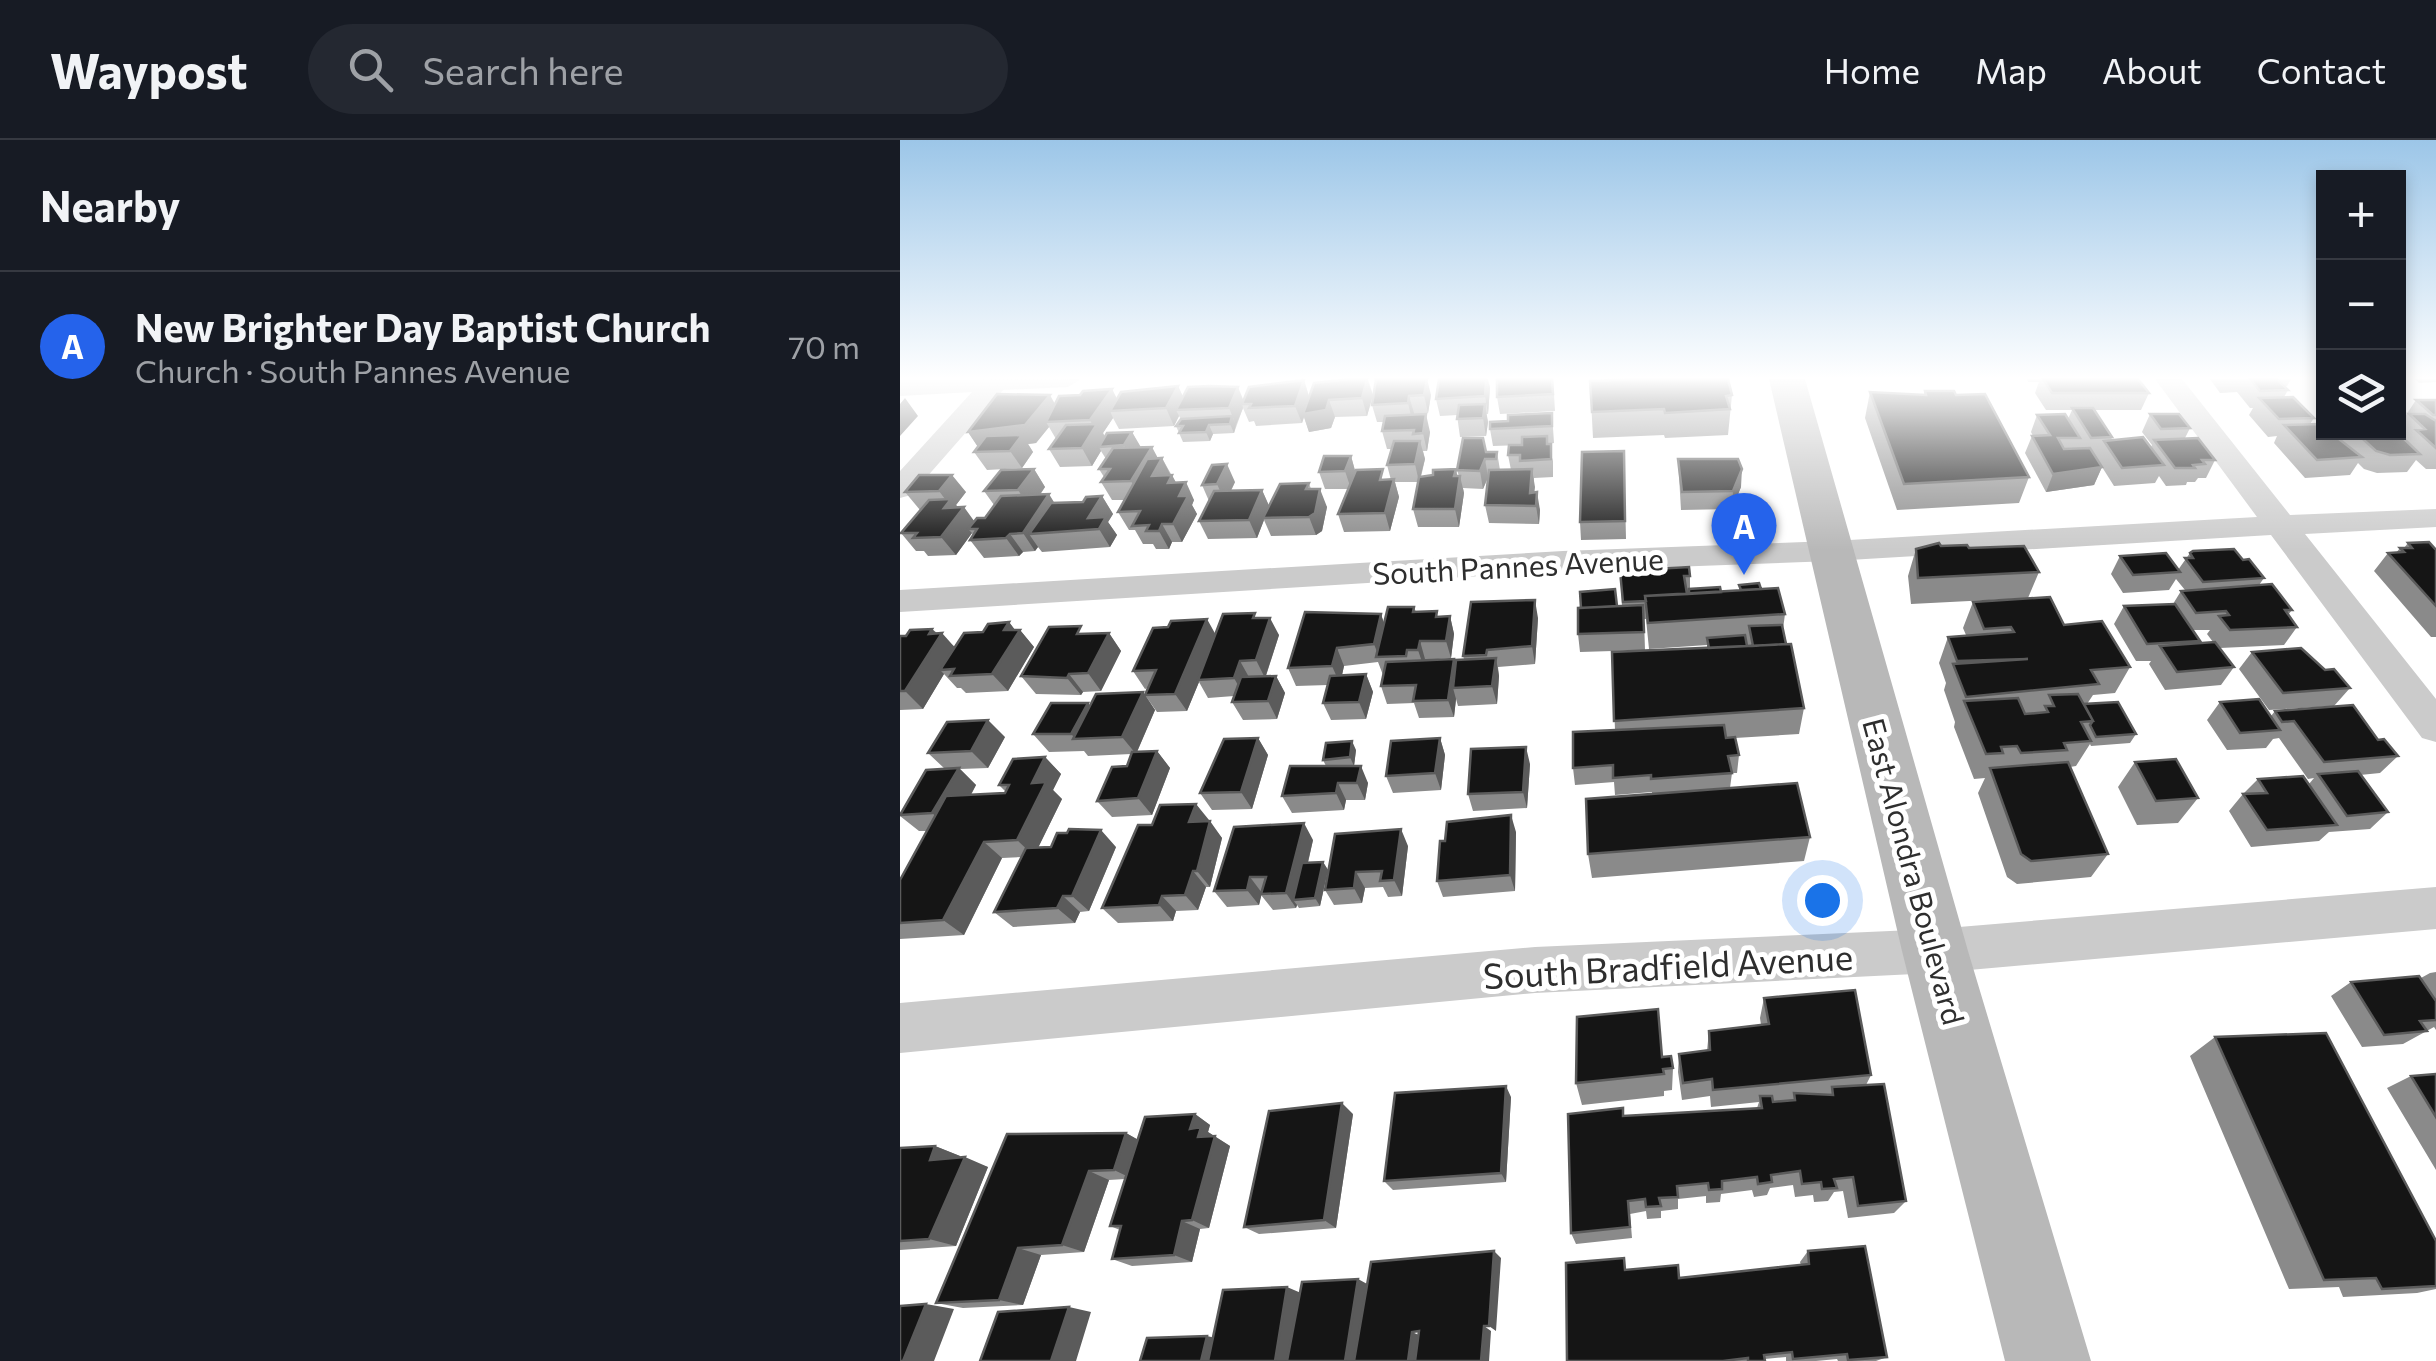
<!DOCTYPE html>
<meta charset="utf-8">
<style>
:root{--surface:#171b24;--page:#242831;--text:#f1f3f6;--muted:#9ea1a6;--line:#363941;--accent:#2563eb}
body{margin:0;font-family:Commissioner,sans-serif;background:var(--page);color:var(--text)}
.controls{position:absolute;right:30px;top:30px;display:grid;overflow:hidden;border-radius:0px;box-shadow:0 5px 15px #0003}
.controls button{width:90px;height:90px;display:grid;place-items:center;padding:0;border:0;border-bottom:2px solid var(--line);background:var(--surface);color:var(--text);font:50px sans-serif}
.you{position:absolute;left:922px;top:760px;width:35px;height:35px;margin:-25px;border:8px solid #fff;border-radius:50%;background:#1a73e8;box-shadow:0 0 0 15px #1a73e833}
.badge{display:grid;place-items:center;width:65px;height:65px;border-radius:50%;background:var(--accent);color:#fff;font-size:32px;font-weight:700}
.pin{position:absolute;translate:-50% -82px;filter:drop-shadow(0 2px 5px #0008)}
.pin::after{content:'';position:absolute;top:52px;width:35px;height:30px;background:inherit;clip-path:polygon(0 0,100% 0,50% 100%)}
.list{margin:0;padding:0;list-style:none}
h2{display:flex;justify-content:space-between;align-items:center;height:130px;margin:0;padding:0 40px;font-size:42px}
h2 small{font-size:32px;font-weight:400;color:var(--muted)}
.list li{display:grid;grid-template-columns:65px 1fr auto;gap:30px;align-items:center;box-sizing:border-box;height:150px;padding:0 40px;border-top:2px solid var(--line)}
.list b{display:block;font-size:38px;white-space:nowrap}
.list p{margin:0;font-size:32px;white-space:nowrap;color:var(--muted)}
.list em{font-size:32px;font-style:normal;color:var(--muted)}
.icon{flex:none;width:55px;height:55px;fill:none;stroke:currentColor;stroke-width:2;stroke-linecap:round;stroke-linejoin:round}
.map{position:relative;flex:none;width:1536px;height:1221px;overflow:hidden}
header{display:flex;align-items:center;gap:60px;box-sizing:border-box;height:140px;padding:0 50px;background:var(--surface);border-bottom:2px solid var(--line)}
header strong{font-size:48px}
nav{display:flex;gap:55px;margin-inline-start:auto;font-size:35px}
.search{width:700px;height:90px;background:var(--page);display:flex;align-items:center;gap:25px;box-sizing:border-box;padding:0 35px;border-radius:55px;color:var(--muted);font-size:38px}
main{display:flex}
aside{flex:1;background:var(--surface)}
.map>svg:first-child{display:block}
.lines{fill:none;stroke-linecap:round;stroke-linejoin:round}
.street{fill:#cbcbcb;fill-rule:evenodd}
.secondary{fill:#b8b8b8;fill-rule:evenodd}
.wall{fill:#8a8a8a;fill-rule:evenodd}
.shaded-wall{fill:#5b5b5b}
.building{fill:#151515;stroke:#5b5b5b;stroke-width:2.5}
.labels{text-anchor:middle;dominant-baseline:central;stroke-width:10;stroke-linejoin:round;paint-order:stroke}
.street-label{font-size:30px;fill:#2e2e2e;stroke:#fff}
.near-street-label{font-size:35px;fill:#2e2e2e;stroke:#fff}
</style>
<header>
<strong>Waypost</strong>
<div class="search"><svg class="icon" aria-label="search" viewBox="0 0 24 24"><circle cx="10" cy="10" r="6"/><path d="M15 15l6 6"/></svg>Search here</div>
<nav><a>Home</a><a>Map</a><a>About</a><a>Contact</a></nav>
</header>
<main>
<aside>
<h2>Nearby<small></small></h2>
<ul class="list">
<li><span class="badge">A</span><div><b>New Brighter Day Baptist Church</b><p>Church · South Pannes Avenue</p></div><em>70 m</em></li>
</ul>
</aside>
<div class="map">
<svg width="1536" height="1221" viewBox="0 0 1536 1221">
<rect width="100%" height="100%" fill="#fff"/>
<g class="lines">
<path class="street" d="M181,239l-13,8 -65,3 -92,105 -11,3v-27l72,-79 -72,4v-16z
M1255,239h27l108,136 146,-6v18l-131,7 131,165v43l-14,-4 -151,-203 -439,26 -269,10 -663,41v-22l663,-39 269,-10 425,-24z
M1536,747v42l-501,44 -400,20 -635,60v-50l635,-56 400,-18z"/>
<path class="secondary" d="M869,239h36l163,572 123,410h-86l-103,-410z"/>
</g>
<path class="wall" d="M450,239h18l5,16 -6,21 -32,1 -4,11 -22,4 -5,-15 -2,6 -46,3 -2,-5 -5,1 -6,-14 -9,25 -21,1 -3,7 -27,1 -7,-16 5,-7 -2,-3 -5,10 -55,3 -6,-11 -10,15 2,4 27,-5 8,15 18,11h4l14,25 18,17 -2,5 5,9 -15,28h-10l-3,7h-13l-3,-5h-10l-8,-14h-6l-11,-18 7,-12h-13l-11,-18 3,-5 -5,-8 7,-10 -5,-8 -9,15 -32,1 -11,-18 7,-10 -7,-12 -13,16 -8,1 5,8 -11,16 -35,2 -13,-18 4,-5 -10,-15 112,-37 32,-6 5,10 61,-13 5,11 60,3 61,-20 5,16z
M476,239l55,16 -3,18 -15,2 17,17 -3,19h-4l2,8 -4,18 38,-1 -2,-6 29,-18h11l3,18h11l-3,-15 14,-10 -29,1 -3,-17 18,-8 44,-8 2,30 -6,1 5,17v16l-19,1v15l6,17 -1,14 -50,-1 -4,-18 3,-27 -5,11 -20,-1 1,5 -5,34h-41l-5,-18 5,-27h-23l4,15 -9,34 -46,1 -6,-18 10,-25h-23l-6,-17 32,-16 4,15 31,9h5l-4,-15 5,-16h-5l-5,-18 2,-9h-7l-5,-17z
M653,239l2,32 -55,3 -3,-17z
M1127,239h111l11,14 -8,17h-46l17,27 -1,4 40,6 1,-2 -10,-13 8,-18 40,14 -5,10 30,22 -9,18h-8l-3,4h-8l-1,3 -20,1 -7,-10 -4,7 -41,3 -12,-19 -8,18 -48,7 -21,-39 7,-17h1l-2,-4 6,-17 31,4 4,-9h-26l-11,-17 4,-11h-11z
M1310,239h81l-4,7h-3l4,4 -4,7 30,21 -4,6 14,8h74v-3l7,-10 -1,-1 12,-18h20v69h-10l-10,-9 -9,12 -30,1 -13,-4 -6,-6 -8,12 -45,3 -31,-35 3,-7 -9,1 -19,-22 4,-7h-3l-13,-16 -17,1z
M1515,239h21v3l-17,1z
M690,241l142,14 -4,40 -63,3 -1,-3 -71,3z
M590,247l-2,27h-2l2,8 -2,14 -26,1 -3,-22 -17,1 -4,-17z
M1025,251l31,4 73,82 -10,26 -122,7 -32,-92 5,-26 54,3z
M724,311l2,88 -45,1 -1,-18z
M778,319l63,28 -9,22 -51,1z
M134,329l11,18 -5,8 14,8 29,-1 19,-6 11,18 -5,8 9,13 -7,12 -68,5 -4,-5 -3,4 -12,1 -4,4 -35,2 -14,-18 3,-5 -1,-2 -16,22 -28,1 -4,-5h-8l-15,-18 19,-23 -15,-18 14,-17 47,17 -10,13 18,16 11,-3 9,-13 -10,-14z
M335,342l-4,9 31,-1 7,16 40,-23 2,6 16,18 -5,24 -6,4 -45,1 -7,-16 -7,18 -49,1 -9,-18 10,-20 -7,-16z
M1508,403l28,7v87h-5l-57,-66 14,-18h8l4,-5h4z
M1041,406l28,2 70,24 -11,26 -117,6 -3,-28 8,-27z
M1290,413l53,7 21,18 -5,7 33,25 -4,5 9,12 -13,18 -64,3 14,19 -13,18 -56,5 -16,-26 2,-3h-15l-22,-37 10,-18 49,-2 8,-13 4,-1 -9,-11 -7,11 -46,3 -12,-19 9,-18 58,14zM1293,490h17l-3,4 6,8 -15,1 2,-2z
M720,431l70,5v12l31,4 18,-1v-6l21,4 25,25 -2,15 21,79 -5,26 -64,4 4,17 -2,18h-5l-2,15 80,49 -6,24 -212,17 -4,-24 64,-60v-2l-37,3 -1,-13 -39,3 -2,-17 42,-38 -3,-78 95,-4v-3l-58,4 -3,-30h-2l1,31 -65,2 -2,-18 44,-28z
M1073,462l91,23 66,42 -15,26 -22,2 -6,9 49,30 -6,9 -39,3 -1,-2 -14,22 -6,1 38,87 -17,23 -74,7 -10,-7 -29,-84 7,-15 -11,1 -20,-52 1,-5 -11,-32 2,-7 -7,-20 9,-26 18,-2 -3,-7z
M514,467l2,5 23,5 11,-1 4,18 -3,24 -26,2 31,5 8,-6 -1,-3 75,-38 -3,46 -37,3 1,9 -2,28 -39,2 -2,-7 -2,18 -35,1 -5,-15 -27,1 -6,-18 2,-11 -5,-13 -34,4 -2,9 24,-1 7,18 -7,27 -35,1 -8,-17 5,-18 -32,1 -8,-18 93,-54 3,11z
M358,478l21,17 -13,41h10l9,17 -8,26 -34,1 -11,-18 2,-6 -26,2 -9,-16 -12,29 -30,1 -12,-17 3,-7 -3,1 -12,-18 82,-37z
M109,482l6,8h5l14,17 -26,44 -42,2 -5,-5h-4l-13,-14 -21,35 -23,1v-74l32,-7 23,18 28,-15z
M209,493l12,18 -20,40 -18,1 -2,3 -45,-1 -15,-18 66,-42z
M1352,512l73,18 25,18 -16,18 -65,4 -30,-41z
M243,552l12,18 -18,42 20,-1 13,17 -18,47 -40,2 -15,-16 30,-35 4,-12 -43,2 -4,-5 -35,1 -16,-18 57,-29z
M1320,562l51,14 4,-5 103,29 20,16 -18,17 -20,2 28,37 -18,17 -41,3 -10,9 -68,6 -22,-36 14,-17 15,-15 51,5 5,-6 -6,1 -29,-41 -6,1 -7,9 -39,2 -20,-30z
M105,597l-17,31 -28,1 16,16 -5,10 34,-2 1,-1 -7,-7 46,-28 16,17 -8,16 9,9 -24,49 78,-1 -27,64 -9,1 -5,11 -62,4 -19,-15 28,-55 -20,1 -38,77 -64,4v-59l27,-49h-8l-19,-15v-3l45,-44 -17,-16z
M358,598l10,17 -16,54 -40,1 -12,-17z
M540,598l5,17 -4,35 -48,3 -7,-17z
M456,610l-2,16 14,17 -3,17h-19l-2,10 -52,3 -10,-17 44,-30 -3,-6z
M1235,622l63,36 -20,25 -41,2 -19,-38z
M630,624l-3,44 -54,3 -5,-17z
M296,664l12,17 14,17 -12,49h-4l-8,23 -22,1 -3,10 -55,2 -16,-15 50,-83z
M616,692l-1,59 -72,6 -6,-16z
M413,700l-5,23 15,-1 5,8 -8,36 -21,2 -2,-3 -1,3 -23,2 -12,-15 -2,10 -32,2 -13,-16z
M508,706l-6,50 -14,1 -5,-10 -18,1 -3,15 -28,2 -9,-15z
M1536,832v58l-2,-3 -31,17 -41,3 -31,-51 20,-14 70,-4 9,-5z
M864,858l107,77 -5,10 40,116 -12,12 -46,5 -5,-27 -9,1 -6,9 -14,1 -1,-7 -18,2 -2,-12 -23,3 -3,7 -13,2 -2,-7 -31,4 -1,8 -14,1v-7l-28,3v10l-17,2v7l-14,1 -1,-8 -16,3 2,24 -56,6 -5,-11 52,-125 1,8 133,-8 2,-6 -48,5 -1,-11 -28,4 -4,-28 1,-18 28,-3 2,-20 52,-6 -1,-7z
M1315,897l221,204v48l-19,4 -74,4 -4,-10 -50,2 -99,-233z
M762,917l11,11 -1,22 -8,1v5l-82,9 -6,-22z
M1536,934v96l-49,-82 24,-12z
M611,957l-5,85 -113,8 -9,-9z
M295,974l15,11 -2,7 22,14 -21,82 -9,1 -8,33 -60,4 -20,-7 8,-29 -10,-4 15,-47 -16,1 -25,72 -43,3 -18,50 -60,3 -27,-5 190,-170 12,7z
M453,974l-17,114 -77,6 -15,-7z
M35,1006l25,10 -1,2 29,9 -32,79 -56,4v-102z
M908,1111l79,106 -11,4h-38l-1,-2 -21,2h-30v-4l-21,2v2h-198l59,-91 53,8 122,-13 -1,-3z"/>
<path class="shaded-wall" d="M467,239l6,16 -6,21 -5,-18z
M527,239l4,16 -3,18 -4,-18z
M586,239h2l2,8 -2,27 -3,-18z
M404,240l5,17 20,3 6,17 -4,11 -22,4 -5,-15 -2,6 -7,-17z
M278,246l8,17 -10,7 3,6 -5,10 -8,-18z
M338,247l7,17h-3l1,4 -7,17 -7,-17z
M212,249l9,18 -11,4 3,7 -10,15 4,9 -8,5 2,4 -9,15 -10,-18 12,-20 -4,-8z
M150,255l10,18 -14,9 3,5 -13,16 -8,1 5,8 -11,16 -12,-17 -30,-1 -12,-18z
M509,256l5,17 -2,7 -4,-17z
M5,258l13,18 -18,20v-32z
M585,264l3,18 -2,14 -3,-18z
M526,274l4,18 -3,19 -4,-18z
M332,276l4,9 -2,8 -4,-9z
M309,285l4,9 -3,7 -4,-9z
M232,292l10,17 -8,14 -10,-18z
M520,301l5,18 -6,23 -4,-18z
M252,307l8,15 2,-4 9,18 -30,23 -10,-18z
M451,316l5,18 -5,15 -6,-18z
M585,319l3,18 -5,12 -3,-18z
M327,324l8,18 -10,20 -8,-18z
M1202,327l-8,18 -48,7 7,-18z
M134,329l11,18 -15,21 -12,-18z
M556,329l3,15 1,-8 4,17 -5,34 -4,-18 -1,-33z
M632,329l3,18 -2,19 -3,-13z
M842,329l-1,18 -9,22 1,-18z
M52,335l14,17 -10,13 5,6 3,-4 13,18 -9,4 4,4 -16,22 -15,-18 3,-29 4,-5 -9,-12z
M272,335l9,17 5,-10 8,18 -2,5 5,9 -15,28 -9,-18 -5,-41z
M494,339l5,18 -9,34 -5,-18z
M420,349l7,18 -5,24 -6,4 -7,-18z
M362,350l8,18 -7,10 1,2 -7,18 -8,-18z
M637,352l3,18 -1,14 -3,-18z
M149,354l11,18 -31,22 9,13 -3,4 -12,-18z
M202,356l11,18 -5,8 9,13 -7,12 -11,-18 -11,-11z
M262,384l10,18 -3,7 -10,-18z
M110,394l13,18 -4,4 -13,-18z
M635,460l3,18 -3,46 -3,-18z
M481,474l6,18 -8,25 -5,-13z
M550,476l4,18 -3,24 -5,-17z
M370,478l9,17 -14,43 -9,-18z
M307,479l10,18 -19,43 1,2 -12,29 -12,-17z
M109,482l9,12 2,-4 14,17 -26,44 -16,-17 12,-44z
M32,489l8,8 2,-4 16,18 -18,19 4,4 -21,35 -18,-18z
M209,493l12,18 -20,40 -13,-18z
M520,501l5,18 -1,9 -6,-18z
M437,508l7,18 -4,18 -8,-18z
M596,518l3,18 -2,28 -5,-18z
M554,519l5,18 -6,11 3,11 -2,18 -6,-17z
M340,521l10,18 -6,17 -10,-18z
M169,534l14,18 -2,3 -14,-17z
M466,534l7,18 -7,27 -7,-17z
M376,536l9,17 -8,26 -9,-18z
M243,552l12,18 -19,44 -14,-17z
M188,563l14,17 -26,19 -5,-5z
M88,580l17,17 -17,31 -17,-17z
M358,598l10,17 -16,54 -11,-17z
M540,598l5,17 -4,35 -6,-17z
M452,601l4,9 -2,16 -4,-9z
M626,607l4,17 -3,44 -4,-16z
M257,611l13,17 -18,47 -14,-17z
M145,617l16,17 -8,16 9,9 -28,57 -17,-16 15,-57z
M461,626l7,17 -3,17 -8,-17z
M59,628l17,17 -25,45 -19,-17z
M438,643l8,17 -2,10 -8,-17z
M296,664l13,16 -7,19 -13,-17z
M611,675l5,17 -1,59 -5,-16z
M310,681l12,17 -12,49 -13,-16z
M404,683l9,17 -14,60h-6l4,5 -1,3 -10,-15z
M501,689l7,17 -6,50 -8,-16z
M201,690l15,17 -27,64 -17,-15z
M84,702l18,16 -38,77 -21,-15z
M423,722l5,8 -8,36 -5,-8z
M293,731l13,16 -8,23 -13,-15z
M456,732l9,16 -3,15 -8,-15z
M350,737l12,16 -3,12 -12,-15z
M163,756l17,16 -5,11 -18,-15z
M262,756l14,15 -3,10 -14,-16z
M606,946l5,11 -5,85 -5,-9z
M442,963l11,11 -17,114 -12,-8z
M295,974l15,11 -2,7 22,14 -21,82 -17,-8 6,-83 -8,-8z
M226,993l18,10 -11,36 -19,-9z
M35,1006l25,10 -5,13 -25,-9z
M65,1017l23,10 -32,79 -27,-7z
M189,1031l20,9 -25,72 -22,-7z
M282,1081l18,8 -8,33 -18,-7z
M118,1108l23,7 -18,50 -24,-5z
M594,1111l7,7 -5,73 -7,-5z
M458,1139l11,6 -11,76h-13z
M387,1147l14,6 -11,68h-15z
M26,1164l28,5 -20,52h-31z
M169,1167l22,5 -15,49h-25z
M584,1186l7,5 -2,30h-8z
M512,1192l9,4 -2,25h-11z
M307,1196l17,4 -5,21h-18z"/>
<path class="building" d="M450,239h17l-5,19 -33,2 -3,10 -23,4 11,-31z
M476,239h51l-3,16 -15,1 -1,7 -36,2z
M539,239h47l-1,17 -49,3z
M597,239h55l1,15 -56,3z
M736,239h92l4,16 -6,1 4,13 -65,4 -1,-4 -72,3 -2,-31z
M1143,239h95l11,14h-97z
M1350,239h27l11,11 -28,1z
M404,240l-9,26 -46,2 2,-4h-9l7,-17z
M278,246l-12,22 -56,3 11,-19z
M310,246l28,1 -9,21 -53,2 12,-23z
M212,249l-22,31 -44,2 13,-26 21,-1 3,-4z
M1025,251h29l2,4 29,-1 44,83 -125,7 -34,-92 56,3z
M97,254l53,1 -25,30 -57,7z
M1393,257l21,21 -35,1 -20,-21z
M1516,260h20v15h-3z
M585,264l-2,14 -26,1 2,-14z
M1172,268h21l19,29 -21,1z
M652,273v13l-62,3v-7l18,-1v-6z
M526,274l-3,19 -10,1 1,-4 -32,1 3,-15z
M1165,274l15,24h-22l6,11 26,-1 12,19 -49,7 -21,-38 18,-1 -13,-20z
M1250,274h29l11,14 -29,1z
M1509,274h16l11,7v27l-20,-18 9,-1z
M332,276l-2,8 -21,1 -3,7 -27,1 4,-7h-7l5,-7z
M197,284l-15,24 -33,1 17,-24z
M1419,284l5,3v5h6l32,25 -45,3 -33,-35z
M232,292l-8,13 -25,2 8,-14z
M1455,292h42l23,22 -30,1 -14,-4z
M122,295l-12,16 -36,1 12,-16z
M647,296v8h4v15l-31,2v-6h-12l1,-10h13v-8z
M1243,297l21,28 -42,3 -18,-27z
M563,298h20l3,14h11l-1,7h-11l-5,12 -23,-1z
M1298,298l17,22h-13l3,4 -12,1 2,3h-20l-21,-28z
M494,301h26l-5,23 -28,1z
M252,307l-21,34 -30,1 9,-13h-11l14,-21z
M724,311l1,70 -45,1 2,-70z
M424,316h27l-6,15 -26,1z
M262,318l-10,18 20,-1 -4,8 18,-1 -7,14h9l-15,28h-11l-3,7h-13l3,-6 -17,1 8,-15 -22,1 29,-53z
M778,319h60l4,10 -9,22 -51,1z
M327,324l-10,20 -15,1 10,-20z
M134,329l-16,21 -34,1 17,-21z
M483,329l-3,11 14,-1 -9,34 -47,1 18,-44z
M556,329l-2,7h6l-5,33h-42l6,-32 14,-2v-5z
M632,329l-2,24 7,-1 -1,14 -51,-1 4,-35z
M19,335h33l-13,16 -34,1z
M409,343l-3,6h14l-5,24 -6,4 -46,1 17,-34z
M362,350l-13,30 -50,1 15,-30z
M149,354l-26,39 -13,1 -4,4 -36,2 7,-11h-9l9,-11h8l16,-22z
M202,356l-14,22 18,-1 -7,12 -70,5 22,-31 32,-1 3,-5z
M51,359l-7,9 20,-1 -23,30 -28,1 4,-5h-16l28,-33z
M1529,402l7,8v56l-48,-53 16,-1 -4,-4h12l-4,-5z
M1039,403l2,3 26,-1 2,3 55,-2 15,26 -121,6 -2,-29z
M1334,409l9,11 6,-1 15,19 -61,4 -18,-24h8l-3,-5 3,-2z
M1266,413l14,19 -47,3 -13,-19z
M789,427l1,9h-6l3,18 -42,2 1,5 -23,1 -3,-31z
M859,443l2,6 -20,1 -2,-5z
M1372,444l20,26h-7l12,17 -67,3 -11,-14 10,-1 -3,-4 -30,2 -15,-22z
M820,447l1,5 -32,2v-5z
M878,448l7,26 -137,9 -3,-27z
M715,449l2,17 -36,2 -1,-16z
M1150,457l14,28 38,-4 28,46 -39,3 8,14 -133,13 -13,-33 75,-5 -71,2 -9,-24 66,-5 -3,-5 -27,2 -11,-27z
M635,460l-3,46 -45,4 -1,5 -23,1 8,-54z
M1275,464l25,37 -53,3 -23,-38z
M743,465l1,27 -66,2v-26z
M488,467h26l-1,5 24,-1 -1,6 14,-1 -4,25h-26l-2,9h-11l-1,6 -30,1z
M405,472l76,2 -7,30 -37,4 -5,18 -44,2z
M355,473l-2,5h17l-14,42 -16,1 -6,17 -36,2 25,-66z
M307,479l-32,75 -30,1 11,-25 -23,1 20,-43 15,-1 3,-6z
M109,482l-5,8h16l-28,44 -42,2 4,-7 -14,1 24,-37 19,-1 5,-8z
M882,485l4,19 -33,2 -4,-20z
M181,486l-4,8 32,-1 -21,40 -19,1 -2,4 -46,-2 28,-49z
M32,489l-3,5 13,-1 -37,58h-5v-55h6l4,-6z
M845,495l2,11 -38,2 -2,-10z
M1315,502l19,25 -57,5 -17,-26z
M891,504l13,64 -190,13 -2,-69z
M1401,508l24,22 9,-1 16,19 -67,5 -31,-41z
M596,518l-4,28 -39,2 3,-28z
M554,519l-6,41 -35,1 3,-16 -35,1 5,-24z
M466,534l-7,28 -36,1 7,-27z
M376,536l-8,25 -36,1 9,-25z
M243,552l-21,45 -49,2 23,-45z
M1178,554l15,27 -12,1 10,19 -27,2 3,7 -46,3 -4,-7 -16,1 2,6 -17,1 -22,-53 54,-3 7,16 23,-2 -3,-6h9l-5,-11z
M1359,559l21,31 -40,3 -20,-31z
M1218,562l18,32 -40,3 -6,-12 3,-4 -9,-17z
M151,563h37l-17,31h-38z
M1453,565l25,35 6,-1 14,17 -74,6 -30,-41 -12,1 -7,-11z
M88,580l-17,31 -43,2 19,-31z
M824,585l2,13 9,-1 4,18 -11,1 4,17 -81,6v-4l-38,3v-13l-40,3v-36z
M358,598l-17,54 -41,1 24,-54z
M540,598l-5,35 -49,3 5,-35z
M452,601l-2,16 -27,3 3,-17z
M626,607l-3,45 -55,2 3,-45z
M257,611l-19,47 -41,3 15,-34 15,-1 5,-14z
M145,617l-13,26 14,-1 -29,58 -33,2 -41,78 -43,3v-43l46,-84 59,-3 4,-8h-10l14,-26z
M1276,619l22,39 -42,3 -21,-39z
M1168,622l40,92 -77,7 -10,-7 -31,-86z
M390,626h71l-4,17h-19l-2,10 -54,3z
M59,628l-27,45 -32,2 26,-45z
M1458,631l30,41 -41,4 -29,-42z
M1403,636l34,49 -70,5 -24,-36 24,-1 -9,-14z
M897,643l13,54 -222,17 -2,-55z
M296,664l-7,18 21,-1 -13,50h-4l-8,24 -23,1 -3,9 -57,3 36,-83h14l8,-20z
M611,675l-1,60 -73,6 3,-40h5l2,-19z
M404,683l-18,70 -25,1 5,-17h-16l-3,13 -33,1 20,-64z
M169,689l32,1 -29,66h-9l-6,12 -63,4 32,-64 25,-1 6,-14h10z
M501,689l-7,51 -14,1 2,-10 -26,1 -2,16 -29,2 10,-56z
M423,722l-8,36 -22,2 9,-37z
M1519,836l17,25v19l-16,1 7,10 -43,4 -33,-53z
M955,850l16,85 -158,15 -1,-11 -29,4 -4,-29 31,-4 -1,-19 60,-7 -5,-26z
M758,869l4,48 9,-1 2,12 -10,1 1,5 -88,9 1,-66z
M1426,893l110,208v45l-54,3 -6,-11 -52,2 -109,-243z
M1536,934v43l-25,-41z
M984,944l22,117 -48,5 -5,-29 -19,2 3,9 -15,1 -1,-7 -19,2 -2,-13 -29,4 1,7 -14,2 -1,-7 -35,4v8l-13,1 -1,-7 -31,3 1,11 -19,1 2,8 -15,1 -1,-8 -17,2 2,26 -59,6 -3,-119 55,-6v8l139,-8 -2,-12h12l1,6 22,-2 -1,-7 39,2 -1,-8z
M606,946l-5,87 -117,8 11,-88z
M442,963l-18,117 -80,7 25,-116z
M295,974l-5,15 11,-2 -3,10 17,-1 -23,84 -10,1 -8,34 -62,4 9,-33h-11l35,-109z
M226,993l-12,37 -25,1 -27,74 -44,3 -19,52 -63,3 71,-169z
M35,1006l-5,14 35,-3 -36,82 -29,2v-93z
M965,1106l22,111 -39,3 -1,-6 -54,5 -1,-7 -28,3 1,6h-17v-3l-25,3h-156l-1,-98 58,-5 1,12 53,-5 1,13 130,-14 -1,-13z
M594,1111l-5,75h-5l-3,35h-66l4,-30 -7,1 -4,29h-54l17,-99z
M458,1139l-13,82h-58l15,-79z
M387,1147l-12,74h-67l15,-71z
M26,1164l-23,57h-3v-55z
M169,1167l-18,54h-71l18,-49z
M307,1196l-6,25h-61l7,-23z"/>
<linearGradient id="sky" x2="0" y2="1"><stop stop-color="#9cc6e8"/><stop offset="0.58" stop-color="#fff"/><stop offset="1" stop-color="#fff" stop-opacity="0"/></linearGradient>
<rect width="1536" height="410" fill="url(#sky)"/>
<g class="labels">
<g class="street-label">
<text transform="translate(618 425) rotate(-3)">South Pannes Avenue</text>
<text transform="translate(1015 731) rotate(75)">East Alondra Boulevard</text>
</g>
<g class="near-street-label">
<text transform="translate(768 825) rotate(-3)">South Bradfield Avenue</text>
</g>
</g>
</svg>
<div class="controls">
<button>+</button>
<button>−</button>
<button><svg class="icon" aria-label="layers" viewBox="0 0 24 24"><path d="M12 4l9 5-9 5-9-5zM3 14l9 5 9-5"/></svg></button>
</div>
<div class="you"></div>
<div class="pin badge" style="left:844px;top:435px">A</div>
</div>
</main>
